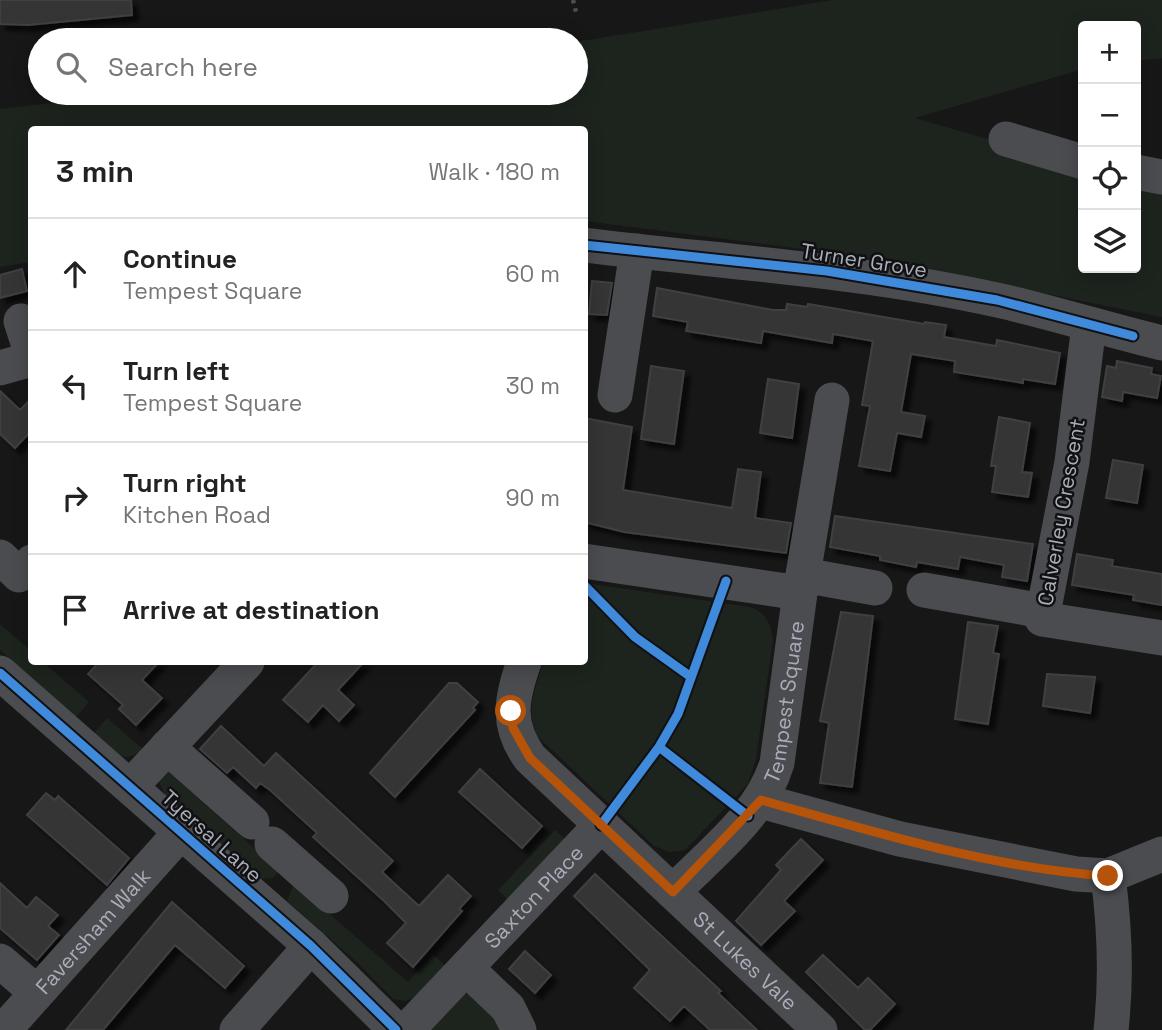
<!DOCTYPE html>
<meta charset="utf-8">
<style>
:root{--surface:#fff;--page:#f2f2f2;--text:#222;--muted:#767676;--line:#e0e0e0}
body{margin:0;font-family:"Space Grotesk",sans-serif;background:var(--page);color:var(--text)}
.controls{position:absolute;right:21px;top:21px;display:grid;overflow:hidden;border-radius:7px;box-shadow:0 4px 18px #0003}
.controls button{width:63px;height:63px;display:grid;place-items:center;padding:0;border:0;border-bottom:2px solid var(--line);background:var(--surface);color:var(--text);font:35px sans-serif}
.stop{position:absolute;width:21px;height:21px;margin:-16px;border:5px solid #b45309;border-radius:50%;background:#fff}
.stop.end{background:#b45309;border-color:#fff;box-shadow:0 2px 7px #0008}
.list{margin:0;padding:0;list-style:none}
h2{display:flex;justify-content:space-between;align-items:center;height:91px;margin:0;padding:0 28px;font-size:30px}
h2 small{font-size:23px;font-weight:400;color:var(--muted)}
.list li{display:grid;grid-template-columns:46px 1fr auto;gap:21px;align-items:center;box-sizing:border-box;height:112px;padding:0 28px;border-top:2px solid var(--line)}
.list b{display:block;font-size:26px;white-space:nowrap}
.list p{margin:0;font-size:23px;white-space:nowrap;color:var(--muted)}
.list em{font-size:23px;font-style:normal;color:var(--muted)}
.icon{flex:none;width:38px;height:38px;fill:none;stroke:currentColor;stroke-width:2;stroke-linecap:round;stroke-linejoin:round}
.map{position:relative;flex:none;width:1162px;height:1030px;overflow:hidden}
.search{position:absolute;background:var(--surface);box-shadow:0 4px 18px #0003;left:28px;top:28px;width:560px;height:77px;display:flex;align-items:center;gap:18px;box-sizing:border-box;padding:0 24px;border-radius:38px;color:var(--muted);font-size:26px}
.panel{position:absolute;background:var(--surface);box-shadow:0 4px 18px #0003;left:28px;top:126px;width:560px;height:539px;border-radius:7px}
.map>svg:first-child{display:block}
.green{fill:#1d241e}
.building{fill:#353536;stroke:#3f4043;stroke-width:2;filter:url(#shadow)}
.lines{fill:none;stroke-linecap:round;stroke-linejoin:round}
.path{stroke:#4d4e52;stroke-width:4.5;stroke-dasharray:3.5 5;stroke-linecap:butt}
.minor{stroke:#4b4c50;stroke-width:35}
.cycleway-casing{stroke:#111113;stroke-width:13}
.cycleway{stroke:#408adc;stroke-width:9}
.route{stroke:#b45309;stroke-width:9}
.labels{text-anchor:middle;dominant-baseline:central;stroke-width:5;stroke-linejoin:round;paint-order:stroke}
.street-label{font-size:21px;fill:#a8adb8;stroke:#111113}
</style>
<div class="map">
<svg width="1162" height="1030" viewBox="0 0 1162 1030">
<defs>
<filter id="shadow"><feDropShadow dx="6" dy="6" stdDeviation="2" flood-color="#0009"/></filter>
</defs>
<rect width="100%" height="100%" fill="#171717"/>
<path class="green" d="M833,0h329v58l-26,3v-35h-53v43l-168,49 168,49v101h53v-88l26,4v133l-305,-61 -272,-35 -1,-91h-552l-1,132 -31,5v-158l140,-16h436v-51z
M585,583l165,24c17,6 21,17 23,33l-17,119 -8,25 -63,66 -16,2 -15,-6 -117,-110c-12,-28 -1,-47 6,-74h41z
M0,624l31,27 1,11h11l46,40 -13,15 -76,-67z
M107,718l37,32 -15,7 -8,-1 -27,-23z
M164,768l116,103 -7,7 -12,1 -96,-84 -6,-13z
M555,830l12,11 -57,61 -12,-12z
M294,883l114,99 25,-28 14,14 -25,27 -17,6 -12,-2 -34,-35 -72,-63z
M471,993l7,2 24,35h-82l43,-36z"/>
<path class="building" d="M0,0h131l1,15 -104,10 -28,-1z
M22,269l5,22 -27,7v-23z
M592,281l20,2 -5,32 -18,-1z
M657,288l116,22h13l1,-6 20,3 1,-3 116,20 1,-2 21,3 -2,12 52,9 1,-6 63,13 -5,31 -32,-5v4l-69,-11 1,-11 -44,-7 -10,58 24,4 -4,21 -24,-4 -7,38 -31,-5 11,-60 -8,-1 11,-64 -40,-7 -1,9 -69,-12 -2,12 -75,-12 2,-9 -35,-6z
M1117,361l35,7 -1,6 10,2 -4,22 -34,-6 -1,9 -20,-4 5,-31 9,2z
M651,366l33,5 -10,73 -33,-5z
M768,379l31,5 -7,54 -32,-5z
M0,391l20,19 12,-12v32l-17,18 -15,-14z
M999,417l31,6 -8,49 10,1 -4,24 -36,-5 4,-26h-5z
M584,418l48,9 -9,63 109,18 6,-39 23,3 -6,46 36,5 -5,30 -162,-21 -40,-10z
M1113,460l30,5 -6,38 -31,-5z
M835,516l198,28 -6,37 -25,-4 2,-12 -44,-8 -2,12 -41,-7 -1,5 -36,-7v-4l-50,-9z
M1077,554l36,6 -1,6 50,8v31l-29,-5 1,-5 -62,-10z
M841,612l32,4 -21,171 -32,-4 9,-60 -9,-2z
M968,622l30,4 -5,27 6,1 -11,70 -33,-5z
M99,662h60l-17,18 20,18 -26,27 -17,-16 4,-4 -35,-31z
M318,662h46l-26,28 16,15 -15,16 -16,-16 -15,17 -25,-22z
M1047,674l48,3 -5,36 -47,-7z
M449,683h8l21,19 -5,6 2,2 -80,87 -25,-24z
M221,726l43,40 12,-13 117,108 -11,11 37,34 29,-31 23,21 -12,13 3,2 -49,56 -26,-24 19,-20 -23,-23 -70,-63 4,-4 -47,-43 -10,-7 -4,5 -23,-21 -6,6 -27,-24z
M480,769l62,57 -20,22 -63,-56z
M46,793l9,7 3,-4 71,62 -22,27 -80,-70z
M801,839l22,21 -39,41 11,10 -34,34 -25,-24 45,-51 -5,-5z
M595,874l126,117 -3,2 39,37h-47l-26,-24 -14,15 -36,-33 16,-18 -76,-74z
M0,883l27,25 9,-11 22,18 -10,11 11,9 -22,25 -37,-32z
M172,902l72,64 -19,22 -50,-43 -72,85h-37z
M525,951l26,24 -16,18 -26,-24z
M823,955l35,33 10,-10 27,26 -25,26h-5l-59,-58z"/>
<g class="lines">
<path class="path" d="M573,0l3,12"/>
<g class="minor">
<path d="M1006,139l77,23"/>
<path d="M1136,172l26,5"/>
<path d="M584,245c138,17 277,25 413,55 55,12 110,30 165,43"/>
<path d="M21,321l11,34"/>
<path d="M1089,325l-17,137 -30,157 120,19"/>
<path d="M0,368l32,-9"/>
<path d="M615,395l22,-144"/>
<path d="M0,557l19,18 13,-13"/>
<path d="M584,561l216,32"/>
<path d="M803,575l72,13"/>
<path d="M924,590l119,21"/>
<path id="s1" d="M524,662c-13,37 -18,63 6,96l290,272"/>
<path d="M0,673l311,273 85,84"/>
<path d="M167,747l85,75"/>
<path d="M131,786l116,-124"/>
<path d="M761,801l139,38 176,35 32,2 54,-22"/>
<path d="M272,844l59,52"/>
<path d="M1108,876c7,53 9,101 3,154"/>
<path id="s2" d="M673,892c38,-39 88,-76 104,-129l23,-170 32,-193"/>
<path d="M0,961l36,31"/>
<path d="M466,968l42,40 11,22"/>
<path id="s3" d="M4,1030l177,-198"/>
<path d="M237,1030l74,-84"/>
<path id="s4" d="M407,1030l194,-205"/>
</g>
<g class="cycleway-casing">
<path id="cycleway" d="M584,245l243,26 170,29 136,36
M584,585l51,52 56,40
M0,673l311,273 85,84
M659,747l89,69
M601,825l58,-78 19,-33 48,-133"/>
</g>
<use href="#cycleway" class="cycleway"/>
</g>
<g class="lines">
<path class="route" d="M511,711l2,17 17,30 143,134 88,-92c114,32 229,68 347,76"/>
</g>
<g class="labels">
<g class="street-label">
<text transform="translate(864 260) rotate(9)">Turner Grove</text>
<text transform="translate(1061 512) rotate(-80)">Calverley Crescent</text>
<text stroke="none"><textPath href="#s2" startOffset="229">Tempest Square</textPath></text>
<text transform="translate(212 836) rotate(42)">Tyersal Lane</text>
<text stroke="none"><textPath href="#s4" startOffset="184">Saxton Place</textPath></text>
<text stroke="none"><textPath href="#s3" startOffset="133">Faversham Walk</textPath></text>
<text stroke="none"><textPath href="#s1" startOffset="397">St Lukes Vale</textPath></text>
</g>
</g>
</svg>
<div class="controls">
<button>+</button>
<button>−</button>
<button><svg class="icon" aria-label="locate" viewBox="0 0 24 24"><circle cx="12" cy="12" r="6"/><path d="M12 2v4M12 18v4M2 12h4M18 12h4"/></svg></button>
<button><svg class="icon" aria-label="layers" viewBox="0 0 24 24"><path d="M12 4l9 5-9 5-9-5zM3 14l9 5 9-5"/></svg></button>
</div>
<div class="stop" style="left:511px;top:711px"></div>
<div class="stop end" style="left:1108px;top:876px"></div>
<div class="search"><svg class="icon" aria-label="search" viewBox="0 0 24 24"><circle cx="10" cy="10" r="6"/><path d="M15 15l6 6"/></svg>Search here</div>
<section class="panel">
<h2>3 min<small>Walk · 180 m</small></h2>
<ul class="list">
<li><svg class="icon" aria-label="ahead" viewBox="0 0 24 24"><path d="M12 20V5M6 11l6-6 6 6"/></svg><div><b>Continue</b><p>Tempest Square</p></div><em>60 m</em></li>
<li><svg class="icon" aria-label="left" viewBox="0 0 24 24"><path d="M17 20v-9H6M10 6l-5 5 5 5"/></svg><div><b>Turn left</b><p>Tempest Square</p></div><em>30 m</em></li>
<li><svg class="icon" aria-label="right" viewBox="0 0 24 24"><path d="M7 20v-9h11M14 6l5 5-5 5"/></svg><div><b>Turn right</b><p>Kitchen Road</p></div><em>90 m</em></li>
<li><svg class="icon" aria-label="arrive" viewBox="0 0 24 24"><path d="M6 21V4h12l-3 4 3 4H6"/></svg><div><b>Arrive at destination</b></div></li>
</ul>
</section>
</div>
